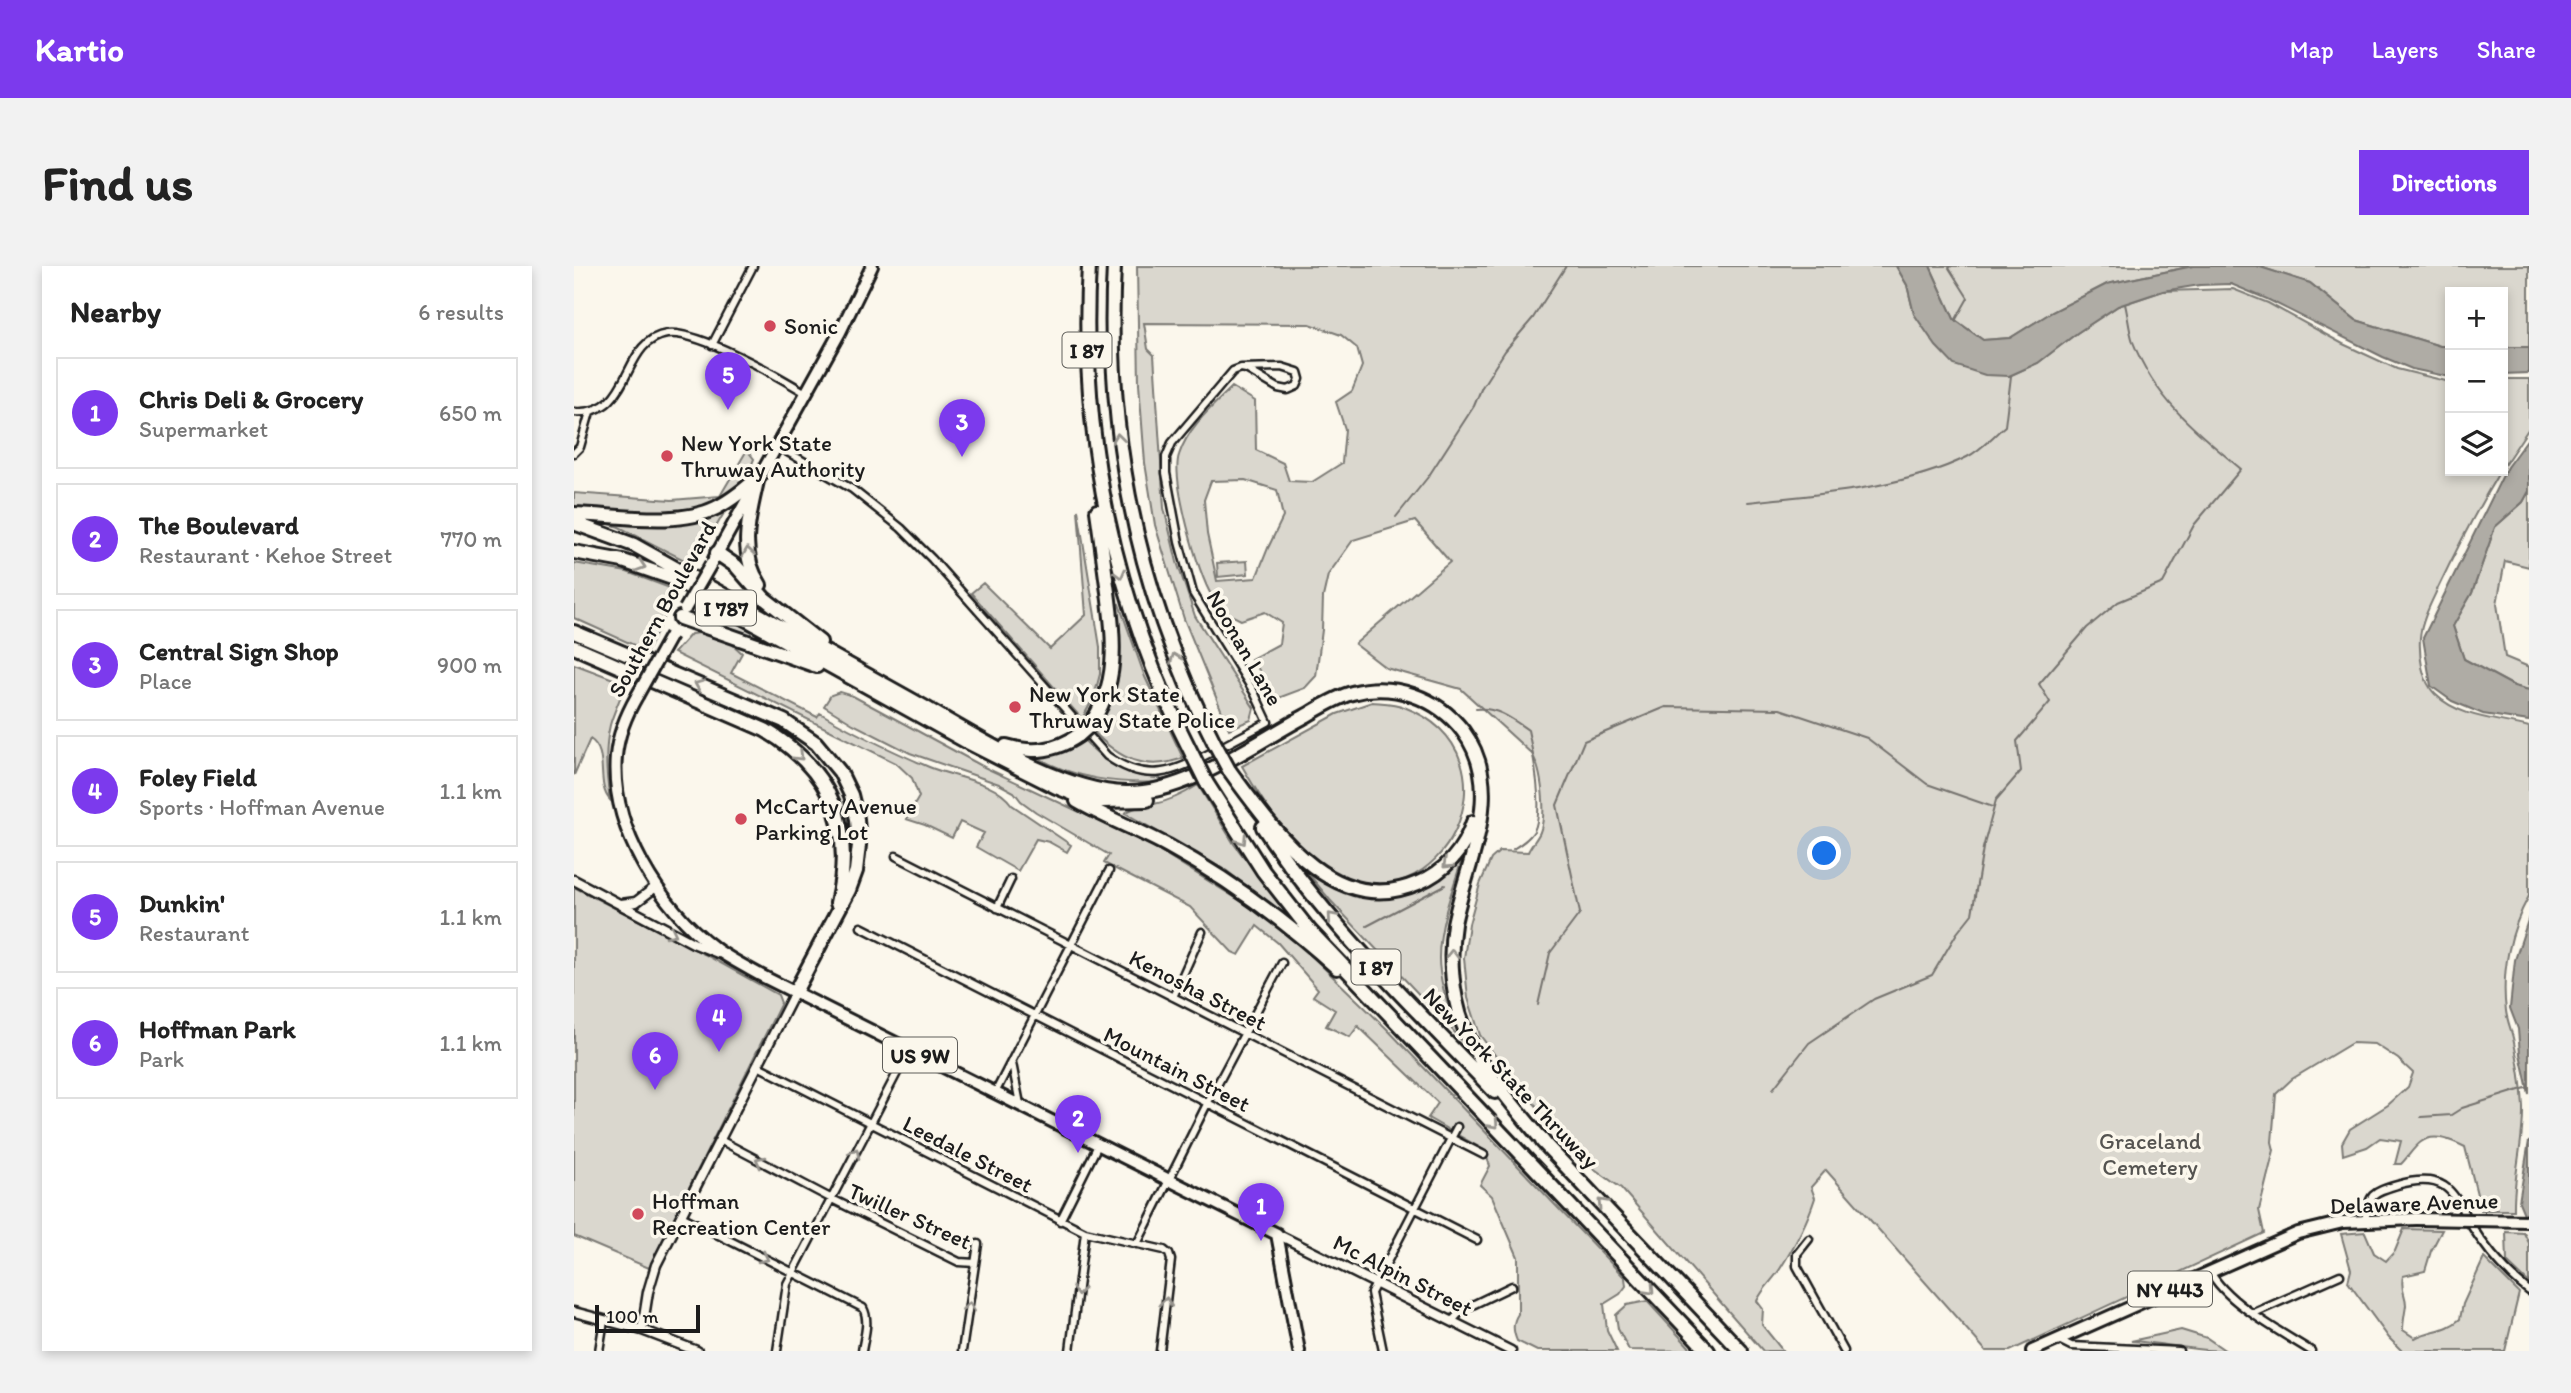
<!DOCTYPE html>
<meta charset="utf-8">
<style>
:root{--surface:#fff;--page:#f2f2f2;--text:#222;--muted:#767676;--line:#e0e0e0;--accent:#7c3aed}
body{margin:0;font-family:Itim,sans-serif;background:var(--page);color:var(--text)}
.controls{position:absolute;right:21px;top:21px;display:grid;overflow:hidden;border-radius:0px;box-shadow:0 4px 10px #0003}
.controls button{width:63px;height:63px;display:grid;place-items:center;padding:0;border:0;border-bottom:2px solid var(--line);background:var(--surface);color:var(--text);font:35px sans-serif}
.scale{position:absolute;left:21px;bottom:18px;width:105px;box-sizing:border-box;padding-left:7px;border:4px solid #1c1c1c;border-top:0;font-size:19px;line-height:24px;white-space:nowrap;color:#1c1c1c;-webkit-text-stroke:5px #fbf7ec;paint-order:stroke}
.you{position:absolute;left:1251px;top:588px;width:24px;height:24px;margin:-18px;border:5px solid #fff;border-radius:50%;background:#1a73e8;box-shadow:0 0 0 10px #1a73e833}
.badge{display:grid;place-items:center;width:46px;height:46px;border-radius:50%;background:var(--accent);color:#fff;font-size:23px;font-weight:700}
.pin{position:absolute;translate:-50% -58px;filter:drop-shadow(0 2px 4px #0008)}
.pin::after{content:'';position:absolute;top:37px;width:24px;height:21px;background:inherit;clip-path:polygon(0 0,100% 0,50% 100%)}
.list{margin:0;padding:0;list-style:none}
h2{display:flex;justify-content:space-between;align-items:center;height:91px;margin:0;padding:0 28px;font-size:30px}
h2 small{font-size:23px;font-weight:400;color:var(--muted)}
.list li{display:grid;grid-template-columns:46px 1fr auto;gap:21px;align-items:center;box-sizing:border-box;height:112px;margin:0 14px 14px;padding:0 14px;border:2px solid var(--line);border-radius:0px}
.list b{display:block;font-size:26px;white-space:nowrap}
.list p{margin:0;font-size:23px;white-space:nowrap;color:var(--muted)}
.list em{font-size:23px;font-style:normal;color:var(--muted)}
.icon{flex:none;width:38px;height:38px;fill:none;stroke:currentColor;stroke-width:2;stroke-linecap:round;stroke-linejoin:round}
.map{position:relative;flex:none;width:1955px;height:1085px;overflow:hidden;border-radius:0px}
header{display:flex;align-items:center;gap:42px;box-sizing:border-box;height:98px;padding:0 35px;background:var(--accent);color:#fff}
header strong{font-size:33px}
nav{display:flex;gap:38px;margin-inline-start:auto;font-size:24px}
.intro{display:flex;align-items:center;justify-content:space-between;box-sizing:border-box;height:168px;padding:0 42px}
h1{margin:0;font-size:49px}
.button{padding:18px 32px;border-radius:0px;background:var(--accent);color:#fff;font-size:24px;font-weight:700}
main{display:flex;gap:42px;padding:0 42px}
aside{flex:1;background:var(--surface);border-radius:0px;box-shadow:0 4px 10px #0003}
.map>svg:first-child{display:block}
.green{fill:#dad7ce;stroke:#7b7a75;stroke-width:2;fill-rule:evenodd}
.water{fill:#afaca5;stroke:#74726e;stroke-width:2}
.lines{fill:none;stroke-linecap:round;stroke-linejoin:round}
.stream{stroke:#74726e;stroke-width:2}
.minor-casing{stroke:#1c1c1c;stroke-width:11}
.tertiary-casing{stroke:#1c1c1c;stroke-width:13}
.primary-casing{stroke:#1c1c1c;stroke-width:16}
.motorway-casing{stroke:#1c1c1c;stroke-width:18}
.minor{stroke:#fbf7ec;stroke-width:6}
.tertiary{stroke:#fbf7ec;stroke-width:8}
.primary{stroke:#fbf7ec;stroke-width:10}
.motorway{stroke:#fbf7ec;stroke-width:12}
.primary-bridge-casing{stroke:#1c1c1c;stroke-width:16;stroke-linecap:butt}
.motorway-bridge-casing{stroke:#1c1c1c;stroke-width:18;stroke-linecap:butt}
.primary-bridge{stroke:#fbf7ec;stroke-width:10}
.motorway-bridge{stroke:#fbf7ec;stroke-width:12}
.oneway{stroke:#97948e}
.poi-dot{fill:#d1495b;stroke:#fbf7ec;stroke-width:2.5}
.labels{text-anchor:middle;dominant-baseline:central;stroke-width:7;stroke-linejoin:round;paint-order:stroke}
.shield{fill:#fbf7ec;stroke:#5f5e5a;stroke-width:2}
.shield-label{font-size:21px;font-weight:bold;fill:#1c1c1c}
.poi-label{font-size:23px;fill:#1c1c1c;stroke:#fbf7ec;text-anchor:start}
.street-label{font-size:23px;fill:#1c1c1c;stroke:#fbf7ec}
.park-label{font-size:23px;fill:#555451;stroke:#fbf7ec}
</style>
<header>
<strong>Kartio</strong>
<nav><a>Map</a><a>Layers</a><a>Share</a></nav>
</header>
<div class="intro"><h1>Find us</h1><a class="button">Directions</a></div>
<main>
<aside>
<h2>Nearby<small>6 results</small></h2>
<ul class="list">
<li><span class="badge">1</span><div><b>Chris Deli &amp; Grocery</b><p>Supermarket</p></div><em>650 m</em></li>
<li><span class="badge">2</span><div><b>The Boulevard</b><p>Restaurant · Kehoe Street</p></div><em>770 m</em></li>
<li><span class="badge">3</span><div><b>Central Sign Shop</b><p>Place</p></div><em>900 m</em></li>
<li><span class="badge">4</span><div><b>Foley Field</b><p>Sports · Hoffman Avenue</p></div><em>1.1 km</em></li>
<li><span class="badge">5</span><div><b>Dunkin'</b><p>Restaurant</p></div><em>1.1 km</em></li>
<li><span class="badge">6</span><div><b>Hoffman Park</b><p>Park</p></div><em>1.1 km</em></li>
</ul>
</aside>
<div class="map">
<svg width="1955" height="1085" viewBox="0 0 1955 1085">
<rect width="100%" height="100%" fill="#fbf7ec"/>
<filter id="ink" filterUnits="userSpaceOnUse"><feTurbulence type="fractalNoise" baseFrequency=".0143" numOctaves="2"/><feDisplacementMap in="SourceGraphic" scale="14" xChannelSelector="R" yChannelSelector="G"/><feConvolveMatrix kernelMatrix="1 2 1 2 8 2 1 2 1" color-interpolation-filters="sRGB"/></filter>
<g filter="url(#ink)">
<path class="green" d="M563,0h759l11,19 7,29 95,62 29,-13 39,-30 41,-27 45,-15 70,-2 35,14 75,41 54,25 53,13v89h50c-23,38 -43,77 -62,117 -7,15 -17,34 -18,50 -1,18 2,43 15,56 24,24 63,25 94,33v169c-19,34 -28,76 -23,115 1,9 5,18 7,27 5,22 9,46 10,69 1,35 -10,68 -9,103h-33l-16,-63c-12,-6 -31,-15 -44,-5 -7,5 -13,15 -20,22h-6l6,-23 -21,-3 -13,9 -24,8 -1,-12 8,-14 38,-24 20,-18 5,-14 -15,-14 -23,-15 -23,-1 -60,36 -16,15 -4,48 2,8 -15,60 5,23 -254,118h-24l-160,-181 -15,17 4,11c-8,25 -21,49 -35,71 -7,11 -17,19 -23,32l6,8 -1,16 21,26h-20l-142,-163 -32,-23 -74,-83 -35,-47 -12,-37 -4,-40 5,-34 11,-40 11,-25 9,-8 28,1c3,-7 9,-13 12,-20 7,-18 2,-62 -8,-78l-71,-65 -75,-21 -31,-24 95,-82 -35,-41 -62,19 -25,35 -5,22 -1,33 -6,46 -11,12 -32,12 -14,-30 -8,-11 28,-15 3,-21 -17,-11 -24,8c-12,-5 -22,-13 -29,-24 -14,-21 -41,-118 -33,-141 9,-28 33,-48 53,-68l23,14 1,49 27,13 6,18 23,1 30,-19 3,-34 -9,-27 16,-11 10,-25 -5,-18 -16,-13 -31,-11 -166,-1 4,26 6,6 10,153 13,54 18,54 59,92 -3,12 -22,9 -45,-110 -29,-94 -10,-62 -6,-79zM671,214l32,10 6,27 -15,31 -12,30 -39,3 -10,-47 -3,-34 7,-19z
M1356,0h263l-86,18 -55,28 -42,26 -27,2 -29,-21z
M1683,0h272v81h-26v-55h-53v54h-10l-84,-26 -46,-37z
M1929,113h26v49l-26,39z
M173,184l7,9c-3,7 -5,14 -9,20 -29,47 -124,30 -171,28v-14l98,7 48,-4z
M1955,225v76l-24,-6 -8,43 8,53 24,10v23l-15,-4 -50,-27 -11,-33 19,-33 23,-66 28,-25z
M504,244l22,137v27l-6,23 -12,22 -111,-126 12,-10 67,66 36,-34z
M150,247l-30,52 -75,-38 -28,-9c43,3 92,12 133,-5z
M673,295l1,13 -30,3 -1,-14z
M0,297l53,9 51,19 -31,60 -73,-33z
M545,338l26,73 38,81c-37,14 -64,1 -90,-27 27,-42 30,-78 21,-126z
M128,339l74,39 -82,-26z
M126,367l31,10 11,10 -11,20 86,44 3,-4c34,20 72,38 109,54 26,11 65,13 83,38l59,40 -4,7 -18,-10 -13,-3 -18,32 -42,-24 8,-14 -24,-11 -8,16 -27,-13 -19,-6 13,-22 -7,-19 -16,-15 -222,-110 17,-19z
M0,398l42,16 6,13c-4,11 -9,21 -12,32 -6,25 -4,51 0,75 -15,-16 0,-48 -20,-61l-16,36z
M266,426l13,4 131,71 168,79 95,59 46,33 94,91 238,249 1,8 -6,8 -16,10 3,26 10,21h-80l-20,-10c-4,-10 -5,-18 1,-27v-57l-26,-61 -12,-11 10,-19 -6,-16 -56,-32 10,-15 -80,-77 -8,11 -24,-11 9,-16 -22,-14 5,-7 -40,-46 -21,-17 -18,29 -7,-3 -42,-45 -86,-44 5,-8 -73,-43 -15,-11 -7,-9 -15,-8 -89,-31 -57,-29 -29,-18 7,-11z
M798,436c10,1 23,1 32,5 125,48 36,223 -69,167 -42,-22 -70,-68 -93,-108l95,-52z
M509,473c22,24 44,38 77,39l2,4c-45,2 -88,-3 -127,-26 18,0 33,-7 48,-17z
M624,519l36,59 60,79 -67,-52 -102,-58c10,-7 18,-6 29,-9 16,-3 30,-10 44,-19z
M889,591c-10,30 -24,68 -24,101 0,27 12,54 20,79l-129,-137 -33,-40c13,9 26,21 40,28 50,24 90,4 126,-31z
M0,621l130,67 74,41 3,8 -132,265 -75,-32z
M1830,963l38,1 -11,21 -6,20 -22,5c-3,15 3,18 3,29 -1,9 -3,16 -3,25l12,8c17,-9 31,-6 45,-19l3,-15 21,-46 35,35 -14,58h-103l-13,-13 -41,-56 3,-12 -10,-36 24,-2 9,21 12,8 9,-10z
M1932,966l18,1 5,10v40l-22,-21z
M1073,1035l46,50 -64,-1 -11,-21 -2,-14 11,-10z
M1607,1064l26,8 19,13c-32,0 -63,-8 -95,-10z"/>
<path class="water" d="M1322,0h34l24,53 29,21 27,-2 42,-26 55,-28 86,-18h64l53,17 46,37 84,26h10v31l-38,-8 -29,-12 -116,-58 -36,-15 -31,1 -37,6 -45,15 -41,27 -39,30 -29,13 -24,-1 -31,-10 -18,-19 -22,-32 -7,-29z
M1929,81h26v26l-26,1z
M1955,171v54l-6,11 -28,25 -23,66 -19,33 11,33 50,27 15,4v31l-46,-7 -31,-13 -21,-15 -8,-48 84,-171z
M1955,651v177l-9,-40 -2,-25 -8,-21 5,-48z
M1955,875v85l-10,-24z"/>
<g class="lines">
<path class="stream" d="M1378,0l-3,2 19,30 -13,23
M1174,236c71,-8 154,-13 219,-45 14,-7 26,-21 38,-31l6,-50
M822,251l32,-40 46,-71 8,-19 23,-36 28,-33 33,-52
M902,443c21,-2 35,9 52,21 5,23 17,79 6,101 -5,8 -13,13 -21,18
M793,660l78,-41
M964,739l12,-52 30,-40 -23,-108 27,-64 82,-34 114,2 87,29 60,46 66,23
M1199,823l36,-46 65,-44 58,-24 25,-42 15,-19 11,-66 13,-48 25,-29 -4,-30 33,-39 -11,-18 48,-56 31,-26 45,-19 31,-58 47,-56c-45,-37 -86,-70 -108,-127 -4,-12 -5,-26 -8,-38
M1847,851l30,-2 11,-7 67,-21"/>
<g class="minor-casing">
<path id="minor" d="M138,79l41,-79
M0,146c61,4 45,-71 93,-78 31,-4 111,42 139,59
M203,180l75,43 49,39 31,31 175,197c41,29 67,16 107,-5 18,-10 36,-19 54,-29l-14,-30 -61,-99 -14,-51 -13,-69v-16l6,-14 61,-72 8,-3 5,1 32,19 10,2 9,-4 3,-7 -2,-7 -16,-5 -41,1
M0,187l6,-6 10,-35
M322,590l588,299
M423,642l14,-29
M287,661l616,313
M599,731l29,-65
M438,797l8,41
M184,800l327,166 79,18 5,4 2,6 -11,91
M421,827l114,-222
M146,874l112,59 127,63 16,1
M107,950l182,92c7,13 1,29 -1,43
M1791,954c5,-27 6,-27 32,-35 14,-4 34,-7 47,1 12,8 18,24 25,36 16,26 36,50 60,69
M486,955l38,-76
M1235,973l-12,15v12l47,85
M563,978l70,-140 75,-141
M1636,1005c15,31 71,61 101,80
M1680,1047l86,-38
M878,1055l10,-11 50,-24
M1485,1074l12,6 108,5
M25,1085l5,-31
M203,1085l10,-67 122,-234
M388,1085l16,-107
M496,1085l15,-119
M809,1085l-12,-58 86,-166"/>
</g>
<g class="tertiary-casing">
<path id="tertiary" d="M0,614l119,63 25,10
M47,638l15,-2 21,-16
M703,968l234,117
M0,1046l68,18 55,21
M68,1064l6,-38 8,-27 139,-273"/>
</g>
<g class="primary-casing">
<path id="primary" d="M140,293l126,-227 32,-66
M63,430c-11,19 -19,39 -21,60 -6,72 44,151 100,193 14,10 30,18 46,27l515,258 22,117
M1458,1085l266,-118 45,-11 73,-3"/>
</g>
<g class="motorway-casing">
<path id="motorway" d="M515,0c-10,170 25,336 103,488
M540,0c-9,167 24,328 100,476
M183,215c-8,36 -19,72 3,104
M0,248c43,1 103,13 142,-6 16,-8 30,-20 44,-32
M0,257l60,22c93,51 185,104 278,155 59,33 147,92 214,93 59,1 126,-48 176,-75 16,-9 32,-20 50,-25 41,-11 85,4 111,38 44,59 3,131 -9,193 -4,25 -3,51 2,76 11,57 55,101 90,145
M0,286l49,9 49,17 295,164 89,45 20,8 26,6 45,-1
M143,287l19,13 28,32 56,44
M106,352l137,48
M0,366l210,89 32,22 24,29 11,23 6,24 2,26 -3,26 -7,19 -54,102
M0,381l191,83c67,40 90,98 72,173
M514,461c32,-41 26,-88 20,-135 -4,-27 -7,-54 -11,-81
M432,480c27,8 50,5 73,-11
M655,504c43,58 104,150 189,113 27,-11 46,-33 55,-61
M632,516l57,89 47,60 398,420
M503,535c29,17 62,29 91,45 61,33 118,76 169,122
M689,561c64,98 152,181 232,265
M968,875l199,210"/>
</g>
<use href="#minor" class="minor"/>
<use href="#tertiary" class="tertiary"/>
<use href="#primary" class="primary"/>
<use href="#motorway" class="motorway"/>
<g class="primary-bridge-casing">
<path id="primary-bridge" d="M111,343l26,-45
M63,430l34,-61
M1842,953l113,2"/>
</g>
<g class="motorway-bridge-casing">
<path id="motorway-bridge" d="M505,469l9,-8
M640,476l15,28
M618,488l14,28"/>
</g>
<use href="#primary-bridge" class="primary-bridge"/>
<use href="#motorway-bridge" class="motorway-bridge"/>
</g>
<defs><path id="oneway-chevron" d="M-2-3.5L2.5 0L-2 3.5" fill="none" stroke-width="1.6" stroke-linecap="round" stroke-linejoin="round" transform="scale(1.75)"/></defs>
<g class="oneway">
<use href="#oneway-chevron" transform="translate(544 172) rotate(-97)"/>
<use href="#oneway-chevron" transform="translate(174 286) rotate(-98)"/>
<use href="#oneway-chevron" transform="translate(67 300) rotate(18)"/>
<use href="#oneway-chevron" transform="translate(546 308) rotate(75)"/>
<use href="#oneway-chevron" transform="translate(601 392) rotate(-111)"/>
<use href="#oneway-chevron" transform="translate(125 419) rotate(-157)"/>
<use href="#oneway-chevron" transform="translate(225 490) rotate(44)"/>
<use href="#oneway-chevron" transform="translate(668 574) rotate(57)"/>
<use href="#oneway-chevron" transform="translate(873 598) rotate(137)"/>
<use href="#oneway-chevron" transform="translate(758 651) rotate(-131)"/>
<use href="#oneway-chevron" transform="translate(98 667) rotate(27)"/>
<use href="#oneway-chevron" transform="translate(878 688) rotate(-89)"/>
<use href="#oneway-chevron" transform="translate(920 858) rotate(47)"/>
<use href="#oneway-chevron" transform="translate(281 887) rotate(-64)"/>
<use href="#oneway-chevron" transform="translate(186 895) rotate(-152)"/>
<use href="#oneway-chevron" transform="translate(1028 937) rotate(-134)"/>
<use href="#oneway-chevron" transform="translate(190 992) rotate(27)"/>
<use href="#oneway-chevron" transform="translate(1076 1024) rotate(47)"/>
<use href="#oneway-chevron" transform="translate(504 1025) rotate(97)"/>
<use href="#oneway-chevron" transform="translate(592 1036) rotate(-83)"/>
<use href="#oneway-chevron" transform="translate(395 1041) rotate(-82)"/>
</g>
</g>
<g class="poi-dot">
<circle cx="196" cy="60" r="7"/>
<circle cx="93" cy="190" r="7"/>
<circle cx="441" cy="441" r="7"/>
<circle cx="167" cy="553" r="7"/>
<circle cx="64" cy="948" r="7"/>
</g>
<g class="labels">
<g class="shield">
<rect x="488.5" y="66.5" width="49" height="35" rx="5"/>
<rect x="122" y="324.5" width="60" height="35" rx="5"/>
<rect x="777.5" y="683.5" width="49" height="35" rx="5"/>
<rect x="309" y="771.5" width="74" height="35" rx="5"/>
<rect x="1554" y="1005.5" width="84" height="35" rx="5"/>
</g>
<g class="shield-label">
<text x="513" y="84">I 87</text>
<text x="152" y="342">I 787</text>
<text x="802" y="701">I 87</text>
<text x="346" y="789">US 9W</text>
<text x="1596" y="1023">NY 443</text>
</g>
<g class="poi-label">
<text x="210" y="60">Sonic</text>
<text x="107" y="177">New York State<tspan x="107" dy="26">Thruway Authority</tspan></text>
<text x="455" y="428">New York State<tspan x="455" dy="26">Thruway State Police</tspan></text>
<text x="181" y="540">McCarty Avenue<tspan x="181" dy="26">Parking Lot</tspan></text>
<text x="78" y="935">Hoffman<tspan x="78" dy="26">Recreation Center</tspan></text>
</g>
<g class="street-label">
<text transform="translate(88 343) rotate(-61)">Southern Boulevard</text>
<text transform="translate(671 382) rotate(60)">Noonan Lane</text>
<text transform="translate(624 724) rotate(27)">Kenosha Street</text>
<text transform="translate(603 803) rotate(27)">Mountain Street</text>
<text transform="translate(937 812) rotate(46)">New York State Thruway</text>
<text transform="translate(394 888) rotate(27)">Leedale Street</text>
<text transform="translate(1840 937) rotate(-2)">Delaware Avenue</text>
<text transform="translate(336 950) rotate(24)">Twiller Street</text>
<text transform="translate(829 1009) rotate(27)">Mc Alpin Street</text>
</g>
<g class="park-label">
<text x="1576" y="875">Graceland<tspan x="1576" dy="26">Cemetery</tspan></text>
</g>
</g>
</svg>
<div class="controls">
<button>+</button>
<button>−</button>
<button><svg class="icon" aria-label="layers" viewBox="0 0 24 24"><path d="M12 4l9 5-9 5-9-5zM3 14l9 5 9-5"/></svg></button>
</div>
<div class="scale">100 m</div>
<div class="you"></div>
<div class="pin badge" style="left:687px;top:975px">1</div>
<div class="pin badge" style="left:504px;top:887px">2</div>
<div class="pin badge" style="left:388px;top:191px">3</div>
<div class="pin badge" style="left:145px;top:786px">4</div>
<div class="pin badge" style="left:154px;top:144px">5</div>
<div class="pin badge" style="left:81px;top:824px">6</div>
</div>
</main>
